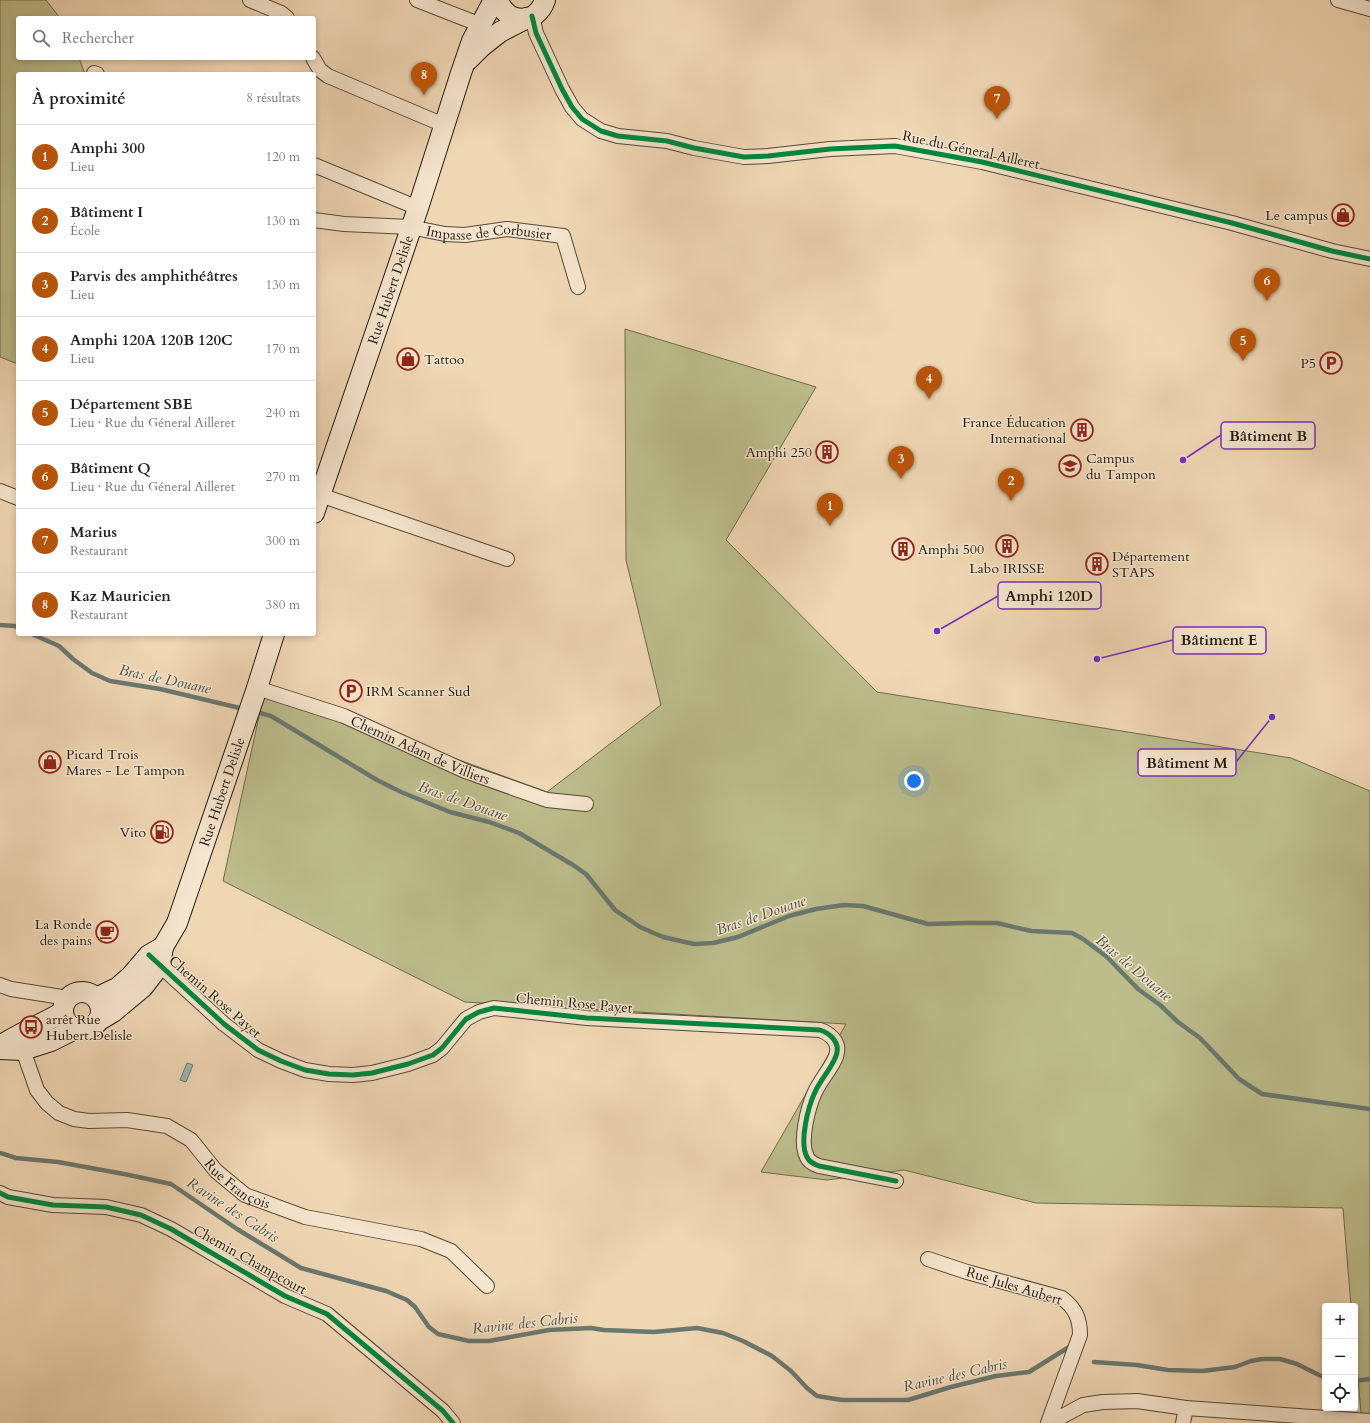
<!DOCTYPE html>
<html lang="fr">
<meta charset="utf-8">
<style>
:root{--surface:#fff;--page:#f6f6f6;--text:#222;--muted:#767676;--line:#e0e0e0;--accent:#b45309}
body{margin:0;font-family:Cardo,serif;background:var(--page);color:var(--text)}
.controls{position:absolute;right:12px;bottom:12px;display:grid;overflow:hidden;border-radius:4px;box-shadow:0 2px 6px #0003}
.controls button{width:36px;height:36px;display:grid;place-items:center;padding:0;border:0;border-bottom:1px solid var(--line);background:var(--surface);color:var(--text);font:20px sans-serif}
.you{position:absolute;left:914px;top:781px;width:14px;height:14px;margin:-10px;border:3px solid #fff;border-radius:50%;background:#1a73e8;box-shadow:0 0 0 6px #1a73e833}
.badge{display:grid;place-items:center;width:26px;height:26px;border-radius:50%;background:var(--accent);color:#fff;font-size:13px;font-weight:700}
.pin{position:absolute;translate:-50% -33px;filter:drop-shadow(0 1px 2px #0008)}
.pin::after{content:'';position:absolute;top:21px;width:14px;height:12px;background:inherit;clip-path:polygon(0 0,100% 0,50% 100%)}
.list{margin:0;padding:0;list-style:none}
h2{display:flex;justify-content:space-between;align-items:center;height:52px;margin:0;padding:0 16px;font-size:17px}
h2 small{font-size:13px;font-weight:400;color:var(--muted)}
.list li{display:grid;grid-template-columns:26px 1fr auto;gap:12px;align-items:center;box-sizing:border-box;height:64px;padding:0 16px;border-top:1px solid var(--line)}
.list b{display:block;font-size:15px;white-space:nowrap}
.list p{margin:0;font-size:13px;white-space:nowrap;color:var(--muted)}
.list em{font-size:13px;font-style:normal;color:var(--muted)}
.icon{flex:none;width:22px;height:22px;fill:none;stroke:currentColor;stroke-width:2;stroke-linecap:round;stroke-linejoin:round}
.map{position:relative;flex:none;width:1370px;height:1423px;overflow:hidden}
.search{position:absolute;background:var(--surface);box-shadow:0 2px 6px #0003;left:16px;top:16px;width:300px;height:44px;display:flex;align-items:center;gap:10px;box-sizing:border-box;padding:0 14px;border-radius:4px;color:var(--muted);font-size:15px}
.panel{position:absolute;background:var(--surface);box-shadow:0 2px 6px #0003;left:16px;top:72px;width:300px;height:564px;border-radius:4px}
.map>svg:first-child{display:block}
.green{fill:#bcbd8b;stroke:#6e6a4c}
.water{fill:#9bb8b2;stroke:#6a7870}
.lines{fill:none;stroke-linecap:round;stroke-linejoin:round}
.stream{stroke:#6a7870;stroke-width:4.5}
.street-casing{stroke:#544837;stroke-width:16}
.secondary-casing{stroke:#20180d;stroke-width:22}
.street{stroke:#f5e5ce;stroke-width:14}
.secondary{stroke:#f5e5ce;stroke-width:20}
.cycleway-casing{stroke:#f5e5ce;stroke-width:8}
.cycleway{stroke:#00873e;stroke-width:5}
.labels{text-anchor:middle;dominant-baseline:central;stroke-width:3;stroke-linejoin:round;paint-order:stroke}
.street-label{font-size:14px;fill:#20180d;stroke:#f5e5ce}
.poi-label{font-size:14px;fill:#20180d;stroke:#f5e5ce;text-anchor:start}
.water-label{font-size:15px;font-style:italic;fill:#4b5047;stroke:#f5e5ce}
.leader{fill:none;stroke:#7b2cbf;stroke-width:1.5}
.callout-dot{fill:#7b2cbf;stroke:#f5e5ce;stroke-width:1.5}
.callout{fill:#f5e5ce;stroke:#7b2cbf;stroke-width:1.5}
.callout-label{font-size:15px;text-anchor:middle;font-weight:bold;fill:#20180d}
</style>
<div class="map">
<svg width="1370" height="1423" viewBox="0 0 1370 1423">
<rect width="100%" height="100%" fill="#f0d7b4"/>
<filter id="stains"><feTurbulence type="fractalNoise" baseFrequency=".005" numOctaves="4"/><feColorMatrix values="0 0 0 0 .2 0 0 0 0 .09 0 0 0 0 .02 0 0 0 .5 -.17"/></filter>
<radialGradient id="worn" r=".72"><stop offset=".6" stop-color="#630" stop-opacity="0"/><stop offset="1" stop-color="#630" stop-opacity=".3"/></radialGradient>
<path class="green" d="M0,0h46l14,18h-42v40h61l6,16h-67v290l-18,-7z
M625,329l191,58 -90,153 151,152 414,66 79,33v632h-8l-7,-77v-40h-4l-8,-98 -307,-5 -132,-33 -77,10 -66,-8 85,-148 -381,-22 -242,-121 42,-192 282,103 114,-87 -35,-145z"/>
<path class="water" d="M187,1063l6,2 -7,17 -6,-2z"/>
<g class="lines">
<path class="stream" d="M0,625l15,1 3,1
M32,634l27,12 14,13 19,14 18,8 50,8 84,20
M253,711l18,5 106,64 24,12 49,20 39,10 30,11 54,32 13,9 29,36 25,17 23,10 31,7 19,-1 25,-6 51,-21 27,-7 28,-4 19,1 65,18 37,-1h32l34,8 41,2 11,6 24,18 31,32 22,16 18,17 22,16 39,41 23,15 108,15
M0,1153l16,5 42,4 66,12 47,10 66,45 64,39 85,23 21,9 8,7 14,20 9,7 31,7h20l60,-11 42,-2 13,2 50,2 43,-4 26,5 20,8 29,15 19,15 16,17 10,8 25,4h66l43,-13 45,-11 33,-4 40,-25
M1094,1362l43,3 31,5 34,1 33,-4 16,-6 11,-2h18l17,5 28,14
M1355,1381l15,-2"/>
<g class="street-casing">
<g id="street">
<path d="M250,0l31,13 6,5"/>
<path d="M417,0l64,25"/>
<path d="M1338,0l32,9"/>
<path d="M532,16l4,17 26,56 10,18 10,12 19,12 17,5 49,5 27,7 50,9 24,-1 62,-7 65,-3 87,16 250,61 100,28 38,8"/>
<path d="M313,58l7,12 8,6 116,49"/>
<path d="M94,73l3,1"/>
<path d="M314,165l104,43"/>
<path id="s1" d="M314,220l30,4 66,3 35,7 20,1 42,-6 56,7 15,51"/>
<path d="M0,491l18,7"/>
<path d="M320,495l187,64"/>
<path id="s2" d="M257,688l87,28 121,55 82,29 39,4"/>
<path d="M153,959l71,65 34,26 23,11 24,9 24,4 24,1 19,-2 36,-9 25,-9 9,-7 24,-29 13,-7 15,-4 93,10 233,12c9,3 19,11 17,22 -1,11 -17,28 -22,40 -7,15 -16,50 -8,65 2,5 7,7 12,9l77,15"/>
<path d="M0,985l11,4 57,9"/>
<path id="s3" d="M23,1050l14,40 10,13 12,10 15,6 15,2 38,-1 40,6 24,14 25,31 29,24 60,22 116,22 30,12 36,35"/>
<path d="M0,1193l8,4 45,8 53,2 35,8 30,14 114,67 42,18 116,97 10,12"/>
<path d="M928,1259l39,13 95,26c13,10 18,20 18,37l-32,88"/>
<path d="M1054,1423l7,-6 22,-12 20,-3 34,-1 49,7 184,13"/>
<path d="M1183,1423l3,-15"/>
</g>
</g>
<g class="secondary-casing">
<g id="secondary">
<path d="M498,0c9,25 39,25 47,0"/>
<path d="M468,60l13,-13 19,-15 27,-14"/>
<path id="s4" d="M314,513l104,-305 43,-135 11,-32 22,-41"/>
<circle cx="82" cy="1011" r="19"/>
<path d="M96,998l21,-10 14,-12 18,-21 14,-8"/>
<path id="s5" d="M98,1021l15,-9 30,-25 17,-22 3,-18 14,-24 80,-235 17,-54"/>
<path d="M0,1046c20,-13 42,-22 63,-34"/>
<path d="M0,1049l23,1 28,-9 24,-12"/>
</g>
</g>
<use href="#street" class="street"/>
<use href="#secondary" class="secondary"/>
<g class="cycleway-casing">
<path id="cycleway" d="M532,16l4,17 26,56 10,18 10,12 19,12 17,5 49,5 27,7 50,9 24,-1 62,-7 65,-3 87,16 250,61 100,28 38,8
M149,955l75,69 34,26 23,11 24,9 24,4 24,1 19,-2 36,-9 25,-9 9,-7 24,-29 13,-7 15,-4 93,10 233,12c9,3 19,11 17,22 -1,11 -17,28 -22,40 -7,15 -16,50 -8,65 2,5 7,7 12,9l77,15
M0,1193l8,4 45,8 53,2 35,8 30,14 114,67 42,18 116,97 10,12"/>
</g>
<use href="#cycleway" class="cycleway"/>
</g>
<defs>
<g id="shop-ring" transform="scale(1.15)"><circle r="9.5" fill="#f5e5ce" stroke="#8f2418" stroke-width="1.5"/><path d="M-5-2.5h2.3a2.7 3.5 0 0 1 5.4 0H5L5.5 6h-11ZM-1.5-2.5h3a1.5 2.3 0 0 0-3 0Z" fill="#8f2418"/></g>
<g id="parking-ring" transform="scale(1.15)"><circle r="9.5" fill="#f5e5ce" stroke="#8f2418" stroke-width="1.5"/><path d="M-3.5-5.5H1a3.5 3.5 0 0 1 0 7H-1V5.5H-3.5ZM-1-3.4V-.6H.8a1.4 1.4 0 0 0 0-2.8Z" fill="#8f2418"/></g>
<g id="building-ring" transform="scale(1.15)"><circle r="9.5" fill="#f5e5ce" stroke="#8f2418" stroke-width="1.5"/><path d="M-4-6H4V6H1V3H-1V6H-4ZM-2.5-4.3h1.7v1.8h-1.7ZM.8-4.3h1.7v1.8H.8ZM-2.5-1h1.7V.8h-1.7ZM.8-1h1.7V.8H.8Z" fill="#8f2418"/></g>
<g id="university-ring" transform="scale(1.15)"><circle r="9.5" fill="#f5e5ce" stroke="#8f2418" stroke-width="1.5"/><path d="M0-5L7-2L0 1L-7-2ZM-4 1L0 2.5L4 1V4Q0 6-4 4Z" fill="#8f2418"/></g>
<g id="fuel-ring" transform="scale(1.15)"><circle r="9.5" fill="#f5e5ce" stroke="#8f2418" stroke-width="1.5"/><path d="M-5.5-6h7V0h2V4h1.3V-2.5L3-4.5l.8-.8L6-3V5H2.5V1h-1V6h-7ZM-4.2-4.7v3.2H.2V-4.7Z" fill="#8f2418"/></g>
<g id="cafe-ring" transform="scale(1.15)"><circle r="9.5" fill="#f5e5ce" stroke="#8f2418" stroke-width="1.5"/><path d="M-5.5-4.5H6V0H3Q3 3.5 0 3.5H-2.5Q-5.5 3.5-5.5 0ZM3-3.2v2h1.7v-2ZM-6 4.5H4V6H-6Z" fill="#8f2418"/></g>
<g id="bus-ring" transform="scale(1.15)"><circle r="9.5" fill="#f5e5ce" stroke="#8f2418" stroke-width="1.5"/><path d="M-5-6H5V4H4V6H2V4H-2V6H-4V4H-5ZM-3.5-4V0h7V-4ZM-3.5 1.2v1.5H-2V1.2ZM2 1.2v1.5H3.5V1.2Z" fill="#8f2418"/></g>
</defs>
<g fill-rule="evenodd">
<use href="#shop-ring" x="1343" y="215"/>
<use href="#shop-ring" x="408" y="359"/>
<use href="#parking-ring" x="1331" y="363"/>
<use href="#building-ring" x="1082" y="430"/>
<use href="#building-ring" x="827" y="452"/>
<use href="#university-ring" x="1070" y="466"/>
<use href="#building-ring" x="1007" y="546"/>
<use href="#building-ring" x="903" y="549"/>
<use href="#building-ring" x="1097" y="564"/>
<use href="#parking-ring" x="351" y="691"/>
<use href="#shop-ring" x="50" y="762"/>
<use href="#fuel-ring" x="162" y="832"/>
<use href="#cafe-ring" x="107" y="932"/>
<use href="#bus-ring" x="31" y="1027"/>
</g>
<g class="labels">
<g class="street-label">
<text transform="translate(971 150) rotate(12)">Rue du Géneral Ailleret</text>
<text stroke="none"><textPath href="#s1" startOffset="176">Impasse de Corbusier</textPath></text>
<text stroke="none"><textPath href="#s4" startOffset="236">Rue Hubert Delisle</textPath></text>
<text stroke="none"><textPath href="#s2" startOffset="175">Chemin Adam de Villiers</textPath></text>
<text stroke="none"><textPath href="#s5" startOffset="269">Rue Hubert Delisle</textPath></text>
<text transform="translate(215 997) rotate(41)">Chemin Rose Payet</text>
<text transform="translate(574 1003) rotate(5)">Chemin Rose Payet</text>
<text stroke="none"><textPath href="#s3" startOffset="277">Rue François</textPath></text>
<text transform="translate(250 1260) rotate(29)">Chemin Champcourt</text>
<text transform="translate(1014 1286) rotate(17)">Rue Jules Aubert</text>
</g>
<g class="poi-label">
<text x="1328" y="215" text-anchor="end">Le campus</text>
<text x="424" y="359">Tattoo</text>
<text x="1316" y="363" text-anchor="end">P5</text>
<text x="1066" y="422" text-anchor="end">France Éducation<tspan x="1066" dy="16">International</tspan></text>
<text x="812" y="452" text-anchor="end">Amphi 250</text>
<text x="1086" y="458">Campus<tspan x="1086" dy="16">du Tampon</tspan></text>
<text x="918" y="549">Amphi 500</text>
<text x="1112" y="556">Département<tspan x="1112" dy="16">STAPS</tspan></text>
<text x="1007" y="568" text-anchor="middle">Labo IRISSE</text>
<text x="366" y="691">IRM Scanner Sud</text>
<text x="66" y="754">Picard Trois<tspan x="66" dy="16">Mares - Le Tampon</tspan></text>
<text x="146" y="832" text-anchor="end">Vito</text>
<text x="92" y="924" text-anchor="end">La Ronde<tspan x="92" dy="16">des pains</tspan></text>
<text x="46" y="1019">arrêt Rue<tspan x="46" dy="16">Hubert Delisle</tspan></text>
</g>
<g class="water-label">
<text transform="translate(165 679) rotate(12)">Bras de Douane</text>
<text transform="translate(463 801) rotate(19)">Bras de Douane</text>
<text transform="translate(761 915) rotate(-19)">Bras de Douane</text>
<text transform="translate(1134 968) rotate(40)">Bras de Douane</text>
<text transform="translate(233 1210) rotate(33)">Ravine des Cabris</text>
<text transform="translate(525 1323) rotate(-6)">Ravine des Cabris</text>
<text transform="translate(955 1375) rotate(-13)">Ravine des Cabris</text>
</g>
</g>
<path class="leader" d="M1183 460L1221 435M937 631L998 596M1097 659L1173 640M1272 717L1236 762"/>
<g class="callout-dot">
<circle cx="1183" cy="460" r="4"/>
<circle cx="937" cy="631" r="4"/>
<circle cx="1097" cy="659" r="4"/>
<circle cx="1272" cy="717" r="4"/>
</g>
<g class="callout">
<rect x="1221" y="422" width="94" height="27" rx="4"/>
<rect x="998" y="582" width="103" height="27" rx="4"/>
<rect x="1173" y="627" width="93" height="27" rx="4"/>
<rect x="1138" y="749" width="98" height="27" rx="4"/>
</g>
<g class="callout-label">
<text x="1268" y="441">Bâtiment B</text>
<text x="1049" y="601">Amphi 120D</text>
<text x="1219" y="645">Bâtiment E</text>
<text x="1187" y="768">Bâtiment M</text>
</g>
<rect width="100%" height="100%" filter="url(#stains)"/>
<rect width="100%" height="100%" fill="url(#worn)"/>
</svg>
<div class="controls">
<button>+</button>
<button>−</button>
<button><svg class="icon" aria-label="locate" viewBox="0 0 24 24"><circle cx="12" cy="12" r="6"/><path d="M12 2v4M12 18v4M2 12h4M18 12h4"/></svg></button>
</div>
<div class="you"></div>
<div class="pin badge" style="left:830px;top:526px">1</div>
<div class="pin badge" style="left:1011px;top:501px">2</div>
<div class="pin badge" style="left:901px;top:479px">3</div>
<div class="pin badge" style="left:929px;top:399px">4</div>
<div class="pin badge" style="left:1243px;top:361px">5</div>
<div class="pin badge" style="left:1267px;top:301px">6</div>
<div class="pin badge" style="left:997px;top:119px">7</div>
<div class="pin badge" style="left:424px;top:95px">8</div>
<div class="search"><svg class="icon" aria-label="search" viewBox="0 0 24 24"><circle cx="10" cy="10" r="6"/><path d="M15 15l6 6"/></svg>Rechercher</div>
<section class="panel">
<h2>À proximité<small>8 résultats</small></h2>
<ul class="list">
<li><span class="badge">1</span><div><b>Amphi 300</b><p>Lieu</p></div><em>120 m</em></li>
<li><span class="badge">2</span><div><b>Bâtiment I</b><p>École</p></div><em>130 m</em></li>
<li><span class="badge">3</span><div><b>Parvis des amphithéâtres</b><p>Lieu</p></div><em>130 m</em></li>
<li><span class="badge">4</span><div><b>Amphi 120A 120B 120C</b><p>Lieu</p></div><em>170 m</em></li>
<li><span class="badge">5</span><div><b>Département SBE</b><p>Lieu · Rue du Géneral Ailleret</p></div><em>240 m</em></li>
<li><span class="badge">6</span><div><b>Bâtiment Q</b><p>Lieu · Rue du Géneral Ailleret</p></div><em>270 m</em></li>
<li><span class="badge">7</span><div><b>Marius</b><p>Restaurant</p></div><em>300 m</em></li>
<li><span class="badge">8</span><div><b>Kaz Mauricien</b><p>Restaurant</p></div><em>380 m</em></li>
</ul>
</section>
</div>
